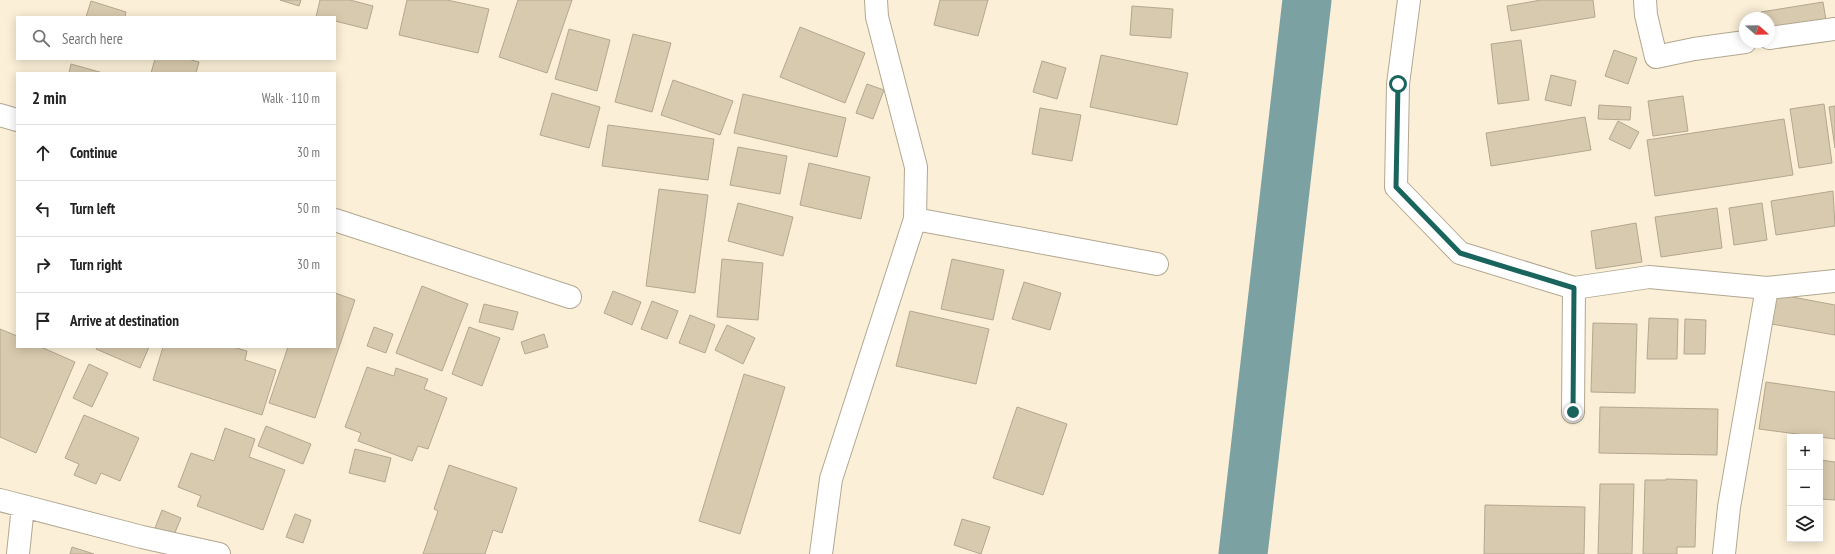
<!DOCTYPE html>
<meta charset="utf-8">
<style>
:root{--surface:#fff;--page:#f2f2f2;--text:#222;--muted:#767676;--line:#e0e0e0}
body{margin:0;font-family:"PT Sans Narrow",sans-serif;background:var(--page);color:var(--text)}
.controls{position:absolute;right:12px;bottom:12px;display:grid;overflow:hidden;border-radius:0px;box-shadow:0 2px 10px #0003}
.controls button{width:36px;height:36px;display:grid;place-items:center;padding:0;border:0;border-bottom:1px solid var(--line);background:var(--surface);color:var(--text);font:20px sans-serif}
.compass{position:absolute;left:1739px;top:12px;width:36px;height:36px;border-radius:50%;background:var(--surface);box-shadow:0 2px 10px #0003;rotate:110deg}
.stop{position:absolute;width:12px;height:12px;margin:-9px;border:3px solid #19655d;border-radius:50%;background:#fff}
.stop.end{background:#19655d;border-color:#fff;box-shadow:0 1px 4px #0008}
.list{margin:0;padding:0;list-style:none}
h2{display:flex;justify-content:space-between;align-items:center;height:52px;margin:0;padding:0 16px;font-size:17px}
h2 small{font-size:13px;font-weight:400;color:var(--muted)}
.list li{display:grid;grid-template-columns:26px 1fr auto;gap:12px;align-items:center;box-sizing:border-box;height:56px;padding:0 16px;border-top:1px solid var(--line)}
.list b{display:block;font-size:15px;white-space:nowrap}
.list em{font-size:13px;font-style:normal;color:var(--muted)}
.icon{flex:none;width:22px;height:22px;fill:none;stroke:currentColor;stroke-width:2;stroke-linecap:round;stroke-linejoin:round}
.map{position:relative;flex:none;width:1835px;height:554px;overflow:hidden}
.search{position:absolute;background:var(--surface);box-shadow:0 2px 10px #0003;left:16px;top:16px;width:320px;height:44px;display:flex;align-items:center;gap:10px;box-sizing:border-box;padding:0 14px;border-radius:0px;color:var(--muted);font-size:15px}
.panel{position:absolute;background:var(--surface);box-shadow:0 2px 10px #0003;left:16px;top:72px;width:320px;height:276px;border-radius:0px}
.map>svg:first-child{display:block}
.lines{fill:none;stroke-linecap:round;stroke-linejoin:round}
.river{stroke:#7ca1a3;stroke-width:49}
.building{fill:#d8caae;stroke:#b2a790}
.minor-casing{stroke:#b2a791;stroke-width:24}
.minor{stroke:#fff;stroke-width:22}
.route{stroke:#19655d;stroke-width:5}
</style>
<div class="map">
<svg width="1835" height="554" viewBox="0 0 1835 554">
<rect width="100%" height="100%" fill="#fbefd7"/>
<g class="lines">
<path class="river" d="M1243,554l64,-554"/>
</g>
<path class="building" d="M280,0h21l-2,6z
M320,0h30l23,6 -6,23 -32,-8v-4h-19z
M407,0h40l42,9 -11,44 -79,-18z
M518,0h54l-25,73 -48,-16z
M940,0h48l-10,36 -44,-11z
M1541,0h52l2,17 -84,14 -4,-25z
M91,1l35,11 -1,5h-39z
M1823,2l3,18 -57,9v-11h-7l-1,-6z
M1132,6l41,3 -2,29 -41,-3z
M800,27l65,26 -20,50 -65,-26z
M569,29l41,11 -13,51 -42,-12z
M633,34l38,9 -19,69 -37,-10z
M1521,40l8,60 -31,4 -7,-60z
M1614,50l23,8 -9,26 -23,-8z
M1101,55l87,18 -11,52 -87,-18z
M155,59h33l11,3 -3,11h-45z
M1042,61l24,7 -9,31 -24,-7z
M71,64l32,9h-34z
M1551,75l25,6 -5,25 -26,-6z
M673,80l60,21 -13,34 -59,-20z
M867,84l17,6 -11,29 -17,-6z
M552,93l48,14 -11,41 -49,-13z
M743,94l103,24 -9,39 -103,-24z
M1683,96l5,35 -35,5 -5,-35z
M1824,104l8,59 -33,5 -9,-59z
M1599,105l32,2 -1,13 -32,-1z
M1835,106v42l-6,-41z
M1040,108l41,7 -9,46 -40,-7z
M1585,117l6,33 -100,16 -5,-33z
M1784,119l9,56 -138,21 -8,-56z
M1618,121l21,11 -9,17 -21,-10z
M608,125l106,14 -6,41 -106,-14z
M738,147l49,9 -7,38 -50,-9z
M809,163l61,14 -9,42 -61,-14z
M659,189l49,6 -13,98 -49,-7z
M1833,191l2,35 -59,9 -5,-34z
M738,203l55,14 -10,39 -55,-15z
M1762,203l5,37 -33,5 -5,-37z
M1717,208l5,40 -61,9 -6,-40z
M1636,223l6,39 -46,7 -5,-38z
M722,259l41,4 -5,57 -41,-3z
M952,259l52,11 -11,50 -52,-11z
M1024,282l37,11 -11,37 -38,-11z
M422,286l46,18 -26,67 -46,-18z
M613,291l28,11 -9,23 -28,-12z
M335,293l20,7 -40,118 -46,-15 19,-56h47z
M1771,293l64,12v30l-69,-12z
M652,301l26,10 -11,28 -26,-10z
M484,304l34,8 -5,18 -34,-8z
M910,311l79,18 -13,55 -80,-18z
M690,315l25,10 -10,28 -26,-10z
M1649,318l29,1 -1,40h-30z
M1685,319l21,1 -1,34h-21z
M1593,323l44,1 -2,69 -44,-1z
M727,325l28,13 -12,26 -28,-14z
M374,327l19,7 -7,19 -19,-7z
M469,327l31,11 -18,48 -30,-12z
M0,329l17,7v11h24l34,15 -39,91 -36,-16z
M544,334l4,13 -23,7 -4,-12z
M97,347h52l-9,21 -44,-19z
M163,347h70l14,4 -2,9 31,10 -14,45 -109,-35z
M89,364l19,9 -16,34 -19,-9z
M367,367l27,9 2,-8 32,11 -4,10 23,9 -19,51 -10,-3 -6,15 -54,-20 3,-8 -16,-6z
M744,374l41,13 -45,147 -41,-13z
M1766,382l69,10v47l-76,-10z
M1017,407l50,17 -24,71 -50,-17z
M1600,407l118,2 -1,46 -118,-2z
M84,415l55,23 -19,43 -19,-8 -5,11 -22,-9 5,-11 -14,-6z
M266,426l45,18 -8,20 -45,-18z
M225,428l30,11 -6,18 36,13 -22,60 -66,-24 4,-10 -23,-9 13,-34 23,8z
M355,449l36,9 -6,24 -36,-9z
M1820,460l15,2v38l-15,-1z
M449,465l68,23 -15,45 -9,-3 -8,24h-62l15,-43 -4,-2z
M1666,479l31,1 -2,67h-18v7h-34l2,-74h21z
M1600,484h34l-2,70h-34z
M1485,505l100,2 -1,47h-100z
M162,510l19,8 -7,17 -19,-7z
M295,514l16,6 -8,23 -17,-6z
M962,519l28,8 -9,27 -27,-9z
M72,547l22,7h-24z"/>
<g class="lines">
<g class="minor-casing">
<path id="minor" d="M1409,0l-11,84 -2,103 64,66 114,35
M1645,0l1,15 10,42 38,-8 51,-7
M1769,38l66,-9
M0,115l17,5
M915,219l242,45
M335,220l235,77
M1573,412l1,-124 75,-11 118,11 68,-7
M0,500l142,37 77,17
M18,554l5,-48
M821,554l10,-75 84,-260 1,-52 -39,-150 -1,-17
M1724,554l5,-47 38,-219"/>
</g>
<use href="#minor" class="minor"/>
</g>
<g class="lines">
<path class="route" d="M1398,84l-2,103 64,66 114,35 -1,124"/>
</g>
</svg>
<div class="controls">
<button>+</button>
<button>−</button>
<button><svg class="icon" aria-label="layers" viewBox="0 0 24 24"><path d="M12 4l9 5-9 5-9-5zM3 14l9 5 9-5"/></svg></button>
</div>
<svg class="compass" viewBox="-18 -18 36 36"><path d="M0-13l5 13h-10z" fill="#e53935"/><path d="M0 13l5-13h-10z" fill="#767676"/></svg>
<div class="stop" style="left:1398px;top:84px"></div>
<div class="stop end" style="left:1573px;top:412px"></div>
<div class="search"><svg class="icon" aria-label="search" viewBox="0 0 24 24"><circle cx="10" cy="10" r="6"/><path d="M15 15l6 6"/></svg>Search here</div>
<section class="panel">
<h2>2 min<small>Walk · 110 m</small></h2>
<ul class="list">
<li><svg class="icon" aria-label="ahead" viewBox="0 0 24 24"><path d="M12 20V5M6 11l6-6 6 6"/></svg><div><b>Continue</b></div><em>30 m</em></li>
<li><svg class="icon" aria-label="left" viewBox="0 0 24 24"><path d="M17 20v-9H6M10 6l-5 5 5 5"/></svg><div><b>Turn left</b></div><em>50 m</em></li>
<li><svg class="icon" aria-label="right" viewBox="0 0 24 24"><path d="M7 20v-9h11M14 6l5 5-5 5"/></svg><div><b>Turn right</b></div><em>30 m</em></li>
<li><svg class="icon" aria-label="arrive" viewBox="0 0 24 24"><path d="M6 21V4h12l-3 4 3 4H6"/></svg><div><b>Arrive at destination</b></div></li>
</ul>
</section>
</div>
